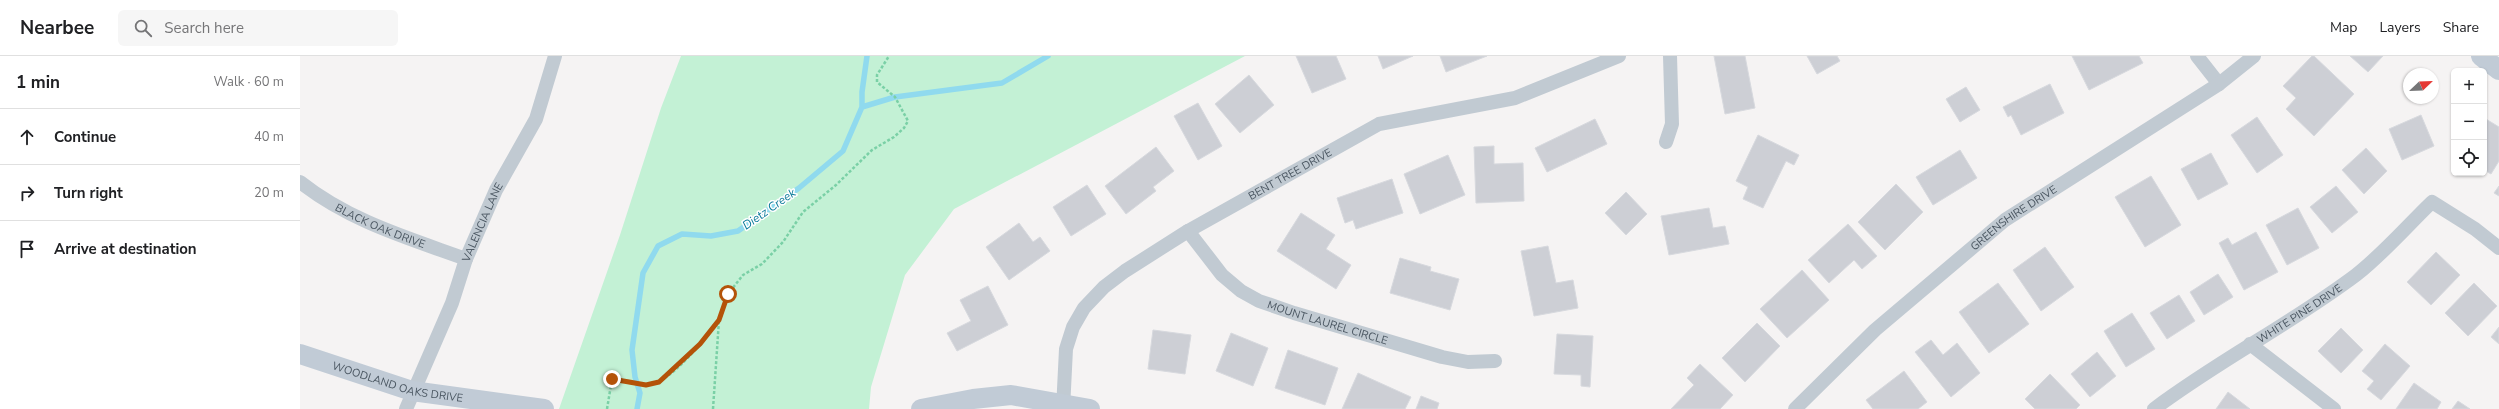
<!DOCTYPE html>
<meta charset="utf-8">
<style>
:root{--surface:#fff;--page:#f6f6f6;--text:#202124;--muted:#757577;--line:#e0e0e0}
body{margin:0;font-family:"Nunito Sans",sans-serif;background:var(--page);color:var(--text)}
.controls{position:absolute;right:12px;top:12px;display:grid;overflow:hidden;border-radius:6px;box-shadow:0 1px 3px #0004}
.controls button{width:36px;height:36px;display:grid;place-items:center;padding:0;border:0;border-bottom:1px solid var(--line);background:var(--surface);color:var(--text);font:20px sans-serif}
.compass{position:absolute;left:2103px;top:12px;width:36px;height:36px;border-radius:50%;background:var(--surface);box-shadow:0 1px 3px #0004;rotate:67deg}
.stop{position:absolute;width:12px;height:12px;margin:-9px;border:3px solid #b45309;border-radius:50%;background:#fff}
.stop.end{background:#b45309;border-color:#fff;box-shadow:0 1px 4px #0008}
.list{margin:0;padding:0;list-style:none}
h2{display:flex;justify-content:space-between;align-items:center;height:52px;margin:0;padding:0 16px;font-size:17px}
h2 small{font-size:13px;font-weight:400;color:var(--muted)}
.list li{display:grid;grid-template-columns:26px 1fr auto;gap:12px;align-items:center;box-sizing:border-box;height:56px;padding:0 16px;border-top:1px solid var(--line)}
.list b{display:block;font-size:15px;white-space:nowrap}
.list em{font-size:13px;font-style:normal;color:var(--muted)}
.icon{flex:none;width:22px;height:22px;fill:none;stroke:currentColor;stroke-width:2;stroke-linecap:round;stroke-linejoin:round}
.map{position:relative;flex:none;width:2199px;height:353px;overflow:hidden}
header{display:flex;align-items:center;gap:24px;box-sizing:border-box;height:56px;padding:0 20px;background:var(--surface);border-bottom:1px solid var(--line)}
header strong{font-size:19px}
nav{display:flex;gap:22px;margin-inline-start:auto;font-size:14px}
.search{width:280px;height:36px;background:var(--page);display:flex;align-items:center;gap:10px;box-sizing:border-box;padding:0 14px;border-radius:6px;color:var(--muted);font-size:15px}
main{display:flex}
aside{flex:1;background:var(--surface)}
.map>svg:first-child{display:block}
.green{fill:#c3f1d5}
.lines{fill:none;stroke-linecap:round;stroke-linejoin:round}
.stream{stroke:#90daee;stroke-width:5.5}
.building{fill:#cdcfd5;stroke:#d7d9de}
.path{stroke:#7ad0a6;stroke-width:2.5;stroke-dasharray:3 2;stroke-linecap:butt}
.street{stroke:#c1cad2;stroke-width:14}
.secondary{stroke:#c1cbd6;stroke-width:20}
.route{stroke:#b45309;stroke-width:5}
.labels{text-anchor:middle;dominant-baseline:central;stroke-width:3;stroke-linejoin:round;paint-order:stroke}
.street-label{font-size:11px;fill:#4a5661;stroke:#fff}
.water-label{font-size:12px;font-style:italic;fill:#0c7c9b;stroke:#fff}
</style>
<header>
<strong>Nearbee</strong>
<div class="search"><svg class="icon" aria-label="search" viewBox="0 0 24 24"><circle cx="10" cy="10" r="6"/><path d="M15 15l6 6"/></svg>Search here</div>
<nav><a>Map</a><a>Layers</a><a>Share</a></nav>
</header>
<main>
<aside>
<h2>1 min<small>Walk · 60 m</small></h2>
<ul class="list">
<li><svg class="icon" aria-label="ahead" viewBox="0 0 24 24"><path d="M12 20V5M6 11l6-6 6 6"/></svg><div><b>Continue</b></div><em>40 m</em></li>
<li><svg class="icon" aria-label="right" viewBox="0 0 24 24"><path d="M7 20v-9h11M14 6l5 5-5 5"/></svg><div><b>Turn right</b></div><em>20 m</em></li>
<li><svg class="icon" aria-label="arrive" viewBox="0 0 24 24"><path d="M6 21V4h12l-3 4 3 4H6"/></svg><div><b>Arrive at destination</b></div></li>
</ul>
</aside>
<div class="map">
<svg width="2199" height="353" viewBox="0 0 2199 353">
<rect width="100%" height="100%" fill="#f5f3f3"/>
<path class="green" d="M381,0h564l-291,153 -49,66 -34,112 -2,22h-310l61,-174 41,-127z"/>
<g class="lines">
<path class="stream" d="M562,51l33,-10 107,-14 46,-27
M337,353l3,-16 -5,-16 -3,-27 11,-77 15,-27 24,-12 29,2 27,-5 61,-43 44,-37 19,-44v-15l5,-36"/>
</g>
<path class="building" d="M996,0h40l10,23 -34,14z
M1078,0h35l-30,13z
M1140,0h47l-41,16z
M1414,0h31l10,52 -30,6z
M1507,0h30l3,5 -23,13z
M1772,0h67l4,7 -54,27z
M2012,0h2l40,38 -40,42 -28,-27 10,-11 -13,-12z
M2050,0h33l-15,16z
M949,19l25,30 -34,28 -25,-29z
M1750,28l14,29 -43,22 -10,-20 -3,2 -5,-10z
M1666,31l14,23 -20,12 -14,-23z
M898,47l24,43 -24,14 -24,-44z
M2121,59l13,31 -32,14 -13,-31z
M1957,61l26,38 -26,18 -26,-38z
M1295,63l12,25 -60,28 -12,-24z
M2186,63l13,8v34l-8,13 -7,-4v-48z
M1458,79l41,20 -5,10 -8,-4 -23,47 -20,-9 5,-12 -12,-6z
M1194,90v18l29,-1 1,38 -48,2 -2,-56z
M856,91l18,24 -21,16 3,4 -30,23 -21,-28z
M2066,92l21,23 -23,23 -22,-24z
M1660,94l17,28 -44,27 -17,-28z
M1911,97l17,31 -30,16 -17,-31z
M1148,99l17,40 -45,19 -16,-40z
M1851,120l30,49 -36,22 -30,-50z
M1092,123l11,34 -47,16 -3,-9 -8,3 -8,-25z
M1596,128l27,28 -38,38 -27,-28z
M787,129l19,29 -35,22 -18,-29z
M2036,130l22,26 -26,21 -22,-26z
M2199,130v10l-5,-3z
M1326,136l21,22 -21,21 -21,-22z
M1409,152l4,20 12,-2 4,18 -60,11 -8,-39z
M1998,152l21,40 -32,17 -21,-40z
M1001,157l34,22 -9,14 25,16 -15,24 -59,-38z
M719,167l14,19 7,-5 10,14 -41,29 -23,-33z
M1548,168l29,32 -15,13 -8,-9 -25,23 -21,-23z
M1956,176l22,40 -34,18 -25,-47 9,-5 4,7z
M1248,190l8,37 17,-3 5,28 -44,8 -13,-65z
M1745,191l29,40 -33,24 -28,-41z
M2136,196l24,23 -29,30 -24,-23z
M1100,202l31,9 -1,4 29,8 -9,31 -60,-17z
M1502,214l27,30 -42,38 -27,-29z
M1918,218l15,23 -29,18 -14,-23z
M1698,227l31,41 -40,29 -30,-41z
M2174,227l23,23 -29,30 -23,-23z
M688,230l20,39 -51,26 -10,-18 24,-12 -11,-21z
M1879,239l16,26 -28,18 -17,-26z
M1832,257l23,36 -29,18 -22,-36z
M1457,267l23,23 -35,36 -23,-24z
M2199,271v17l-8,-7z
M2041,272l22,22 -22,23 -23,-22z
M853,274l38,5 -6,39 -37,-5z
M931,277l37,15 -15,38 -37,-15z
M1257,278l36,2 -3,51 -9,-1v-11l-27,-1z
M1631,284l12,15 14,-12 23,30 -29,24 -36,-45z
M2085,288l25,22 -29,34 -14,-11 7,-8 -12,-10z
M988,294l50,18 -13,37 -50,-17z
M1797,296l19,24 -26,21 -19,-23z
M1400,308l33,31 -13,14h-49l23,-24 -7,-7z
M1604,315l23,31 -9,7h-45l-7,-9z
M1058,317l53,24 -6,12h-63z
M1750,318l30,31 -4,4h-41l-10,-10z
M2114,327l27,19 -4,7h-41z
M1928,336l22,17h-34z
M1121,340l18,7 -2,6h-21z
M2158,345l12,8h-18z"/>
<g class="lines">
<path class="path" d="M307,353l5,-30c11,2 23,6 34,6 24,0 58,-46 73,-64
M413,353l6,-89 9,-26 15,-19 19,-11 21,-22 20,-30 33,-27 36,-35 22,-13 10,-9 4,-7 -13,-24 -18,-15v-7l12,-19"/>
<g class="street">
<path d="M1897,0l22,28"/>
<path d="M1366,86l6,-18 -2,-68"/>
<path id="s1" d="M0,126c49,39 108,56 166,77"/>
<path id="s2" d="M888,175l34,44 19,16 18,10 35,12 148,44 26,5 27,-1"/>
<path d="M1950,288l84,65"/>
<path id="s3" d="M106,353l46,-106 14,-44 30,-69 40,-71 19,-63"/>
<path id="s4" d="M763,353l3,-60 7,-22 11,-19 20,-21 21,-16 63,-40 191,-107 136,-26 104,-42"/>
<path id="s5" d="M1495,353l80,-79 130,-110 214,-136 35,-28"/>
<path id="s6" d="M1854,353c65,-49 137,-85 202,-134 27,-21 51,-49 76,-73l43,27 24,19"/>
</g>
<g class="secondary">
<path d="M2181,0l18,14"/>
<path id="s7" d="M0,298l112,37 132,18"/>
<path d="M621,353l52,-10 38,-4 79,14"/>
</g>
</g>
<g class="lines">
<path class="route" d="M312,323l34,6 13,-3 41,-38 19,-24 9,-26"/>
</g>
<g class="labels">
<g class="street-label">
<text stroke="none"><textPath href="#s4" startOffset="352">BENT TREE DRIVE</textPath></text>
<text stroke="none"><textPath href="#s5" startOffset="291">GREENSHIRE DRIVE</textPath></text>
<text stroke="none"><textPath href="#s3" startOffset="202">VALENCIA LANE</textPath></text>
<text stroke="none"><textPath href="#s1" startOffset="92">BLACK OAK DRIVE</textPath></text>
<text stroke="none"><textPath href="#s6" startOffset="174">WHITE PINE DRIVE</textPath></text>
<text stroke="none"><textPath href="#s2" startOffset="173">MOUNT LAUREL CIRCLE</textPath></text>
<text stroke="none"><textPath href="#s7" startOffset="102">WOODLAND OAKS DRIVE</textPath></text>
</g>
<g class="water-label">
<text transform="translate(469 153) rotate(-35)">Dietz Creek</text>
</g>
</g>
</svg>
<div class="controls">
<button>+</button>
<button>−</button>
<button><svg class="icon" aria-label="locate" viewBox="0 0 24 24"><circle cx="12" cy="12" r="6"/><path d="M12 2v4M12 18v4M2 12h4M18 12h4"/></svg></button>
</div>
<svg class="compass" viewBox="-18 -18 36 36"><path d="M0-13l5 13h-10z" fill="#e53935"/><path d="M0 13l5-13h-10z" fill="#757577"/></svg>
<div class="stop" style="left:428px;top:238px"></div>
<div class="stop end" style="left:312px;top:323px"></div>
</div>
</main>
